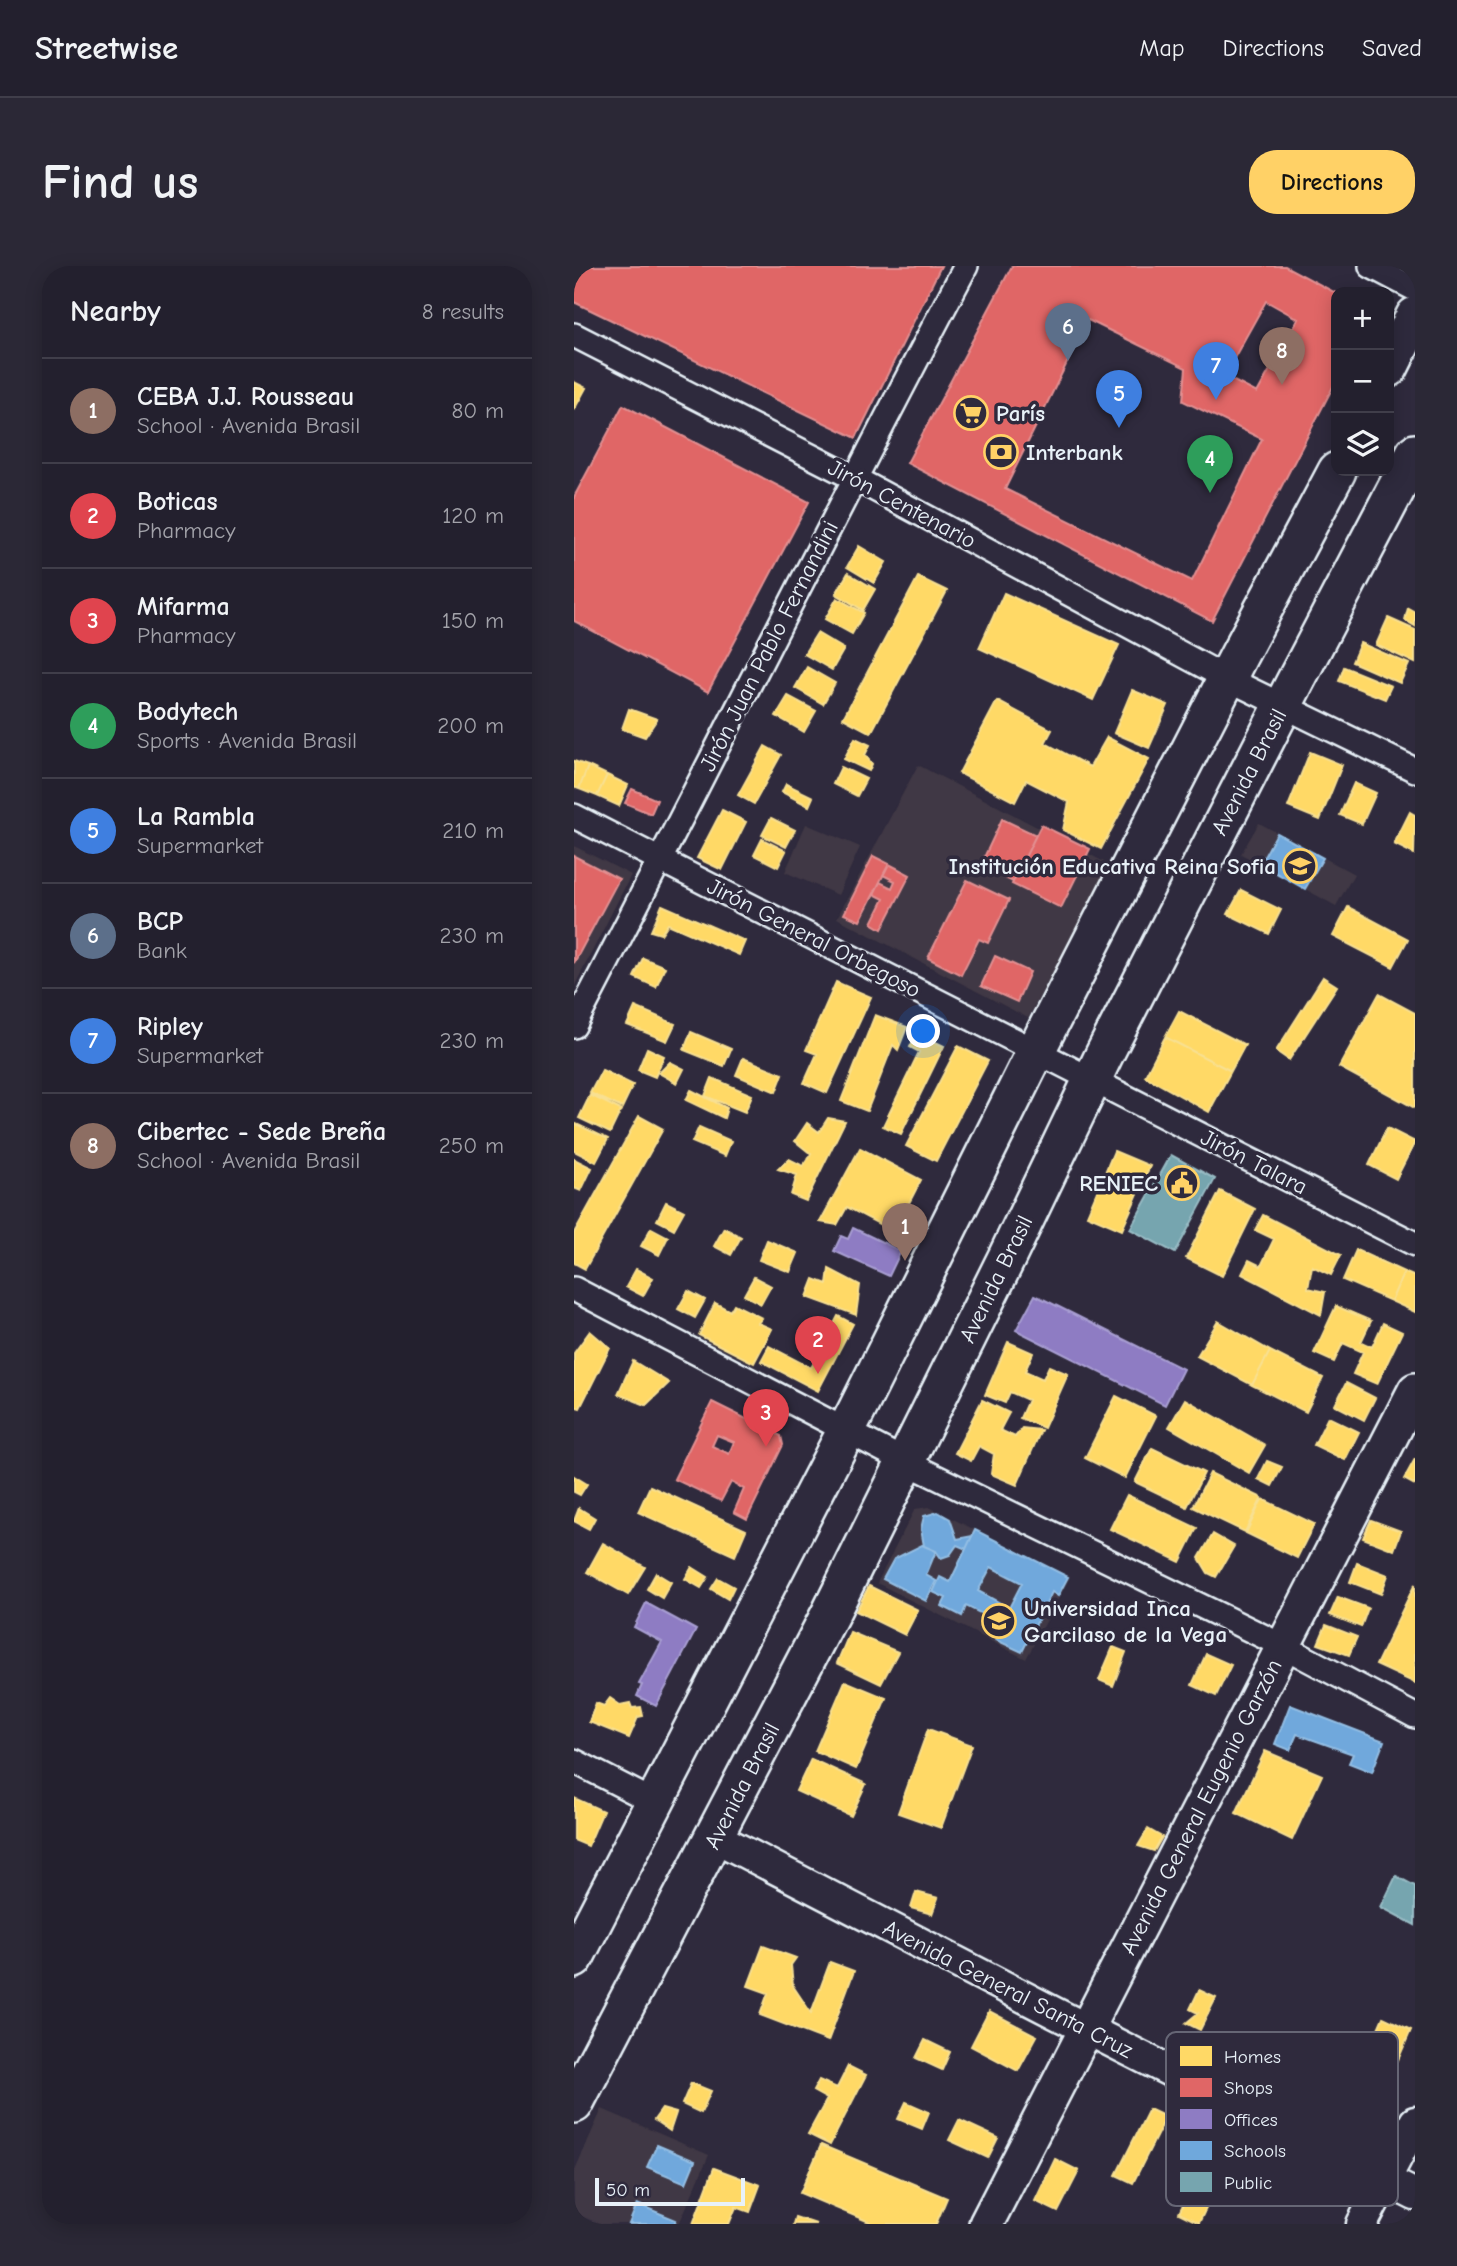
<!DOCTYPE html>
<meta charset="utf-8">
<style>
:root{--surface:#23202e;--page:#2b2836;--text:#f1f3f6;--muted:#a3a3aa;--line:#403e4a;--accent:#ffd166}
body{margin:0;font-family:"Comic Neue",sans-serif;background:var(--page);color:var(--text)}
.controls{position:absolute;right:21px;top:21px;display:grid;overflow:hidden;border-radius:14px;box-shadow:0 4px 18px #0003}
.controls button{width:63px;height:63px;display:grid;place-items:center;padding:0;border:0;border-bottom:2px solid var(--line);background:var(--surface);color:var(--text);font:35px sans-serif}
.scale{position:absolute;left:21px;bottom:18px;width:150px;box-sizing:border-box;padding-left:7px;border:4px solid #e8f1f8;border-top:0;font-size:19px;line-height:24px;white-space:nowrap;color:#e8f1f8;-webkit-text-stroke:5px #2f2a3d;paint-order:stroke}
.you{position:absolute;left:350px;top:766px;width:24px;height:24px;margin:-18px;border:5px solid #fff;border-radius:50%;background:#1a73e8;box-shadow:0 0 0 10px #1a73e833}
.badge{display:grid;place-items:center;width:46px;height:46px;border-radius:50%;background:var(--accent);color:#fff;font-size:23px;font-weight:700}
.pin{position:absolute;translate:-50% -58px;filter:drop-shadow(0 2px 4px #0008)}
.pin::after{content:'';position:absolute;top:37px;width:24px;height:21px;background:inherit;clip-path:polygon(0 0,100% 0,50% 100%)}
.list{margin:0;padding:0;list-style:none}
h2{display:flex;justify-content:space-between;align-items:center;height:91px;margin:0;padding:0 28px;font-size:30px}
h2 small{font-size:23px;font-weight:400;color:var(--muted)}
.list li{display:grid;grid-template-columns:46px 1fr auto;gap:21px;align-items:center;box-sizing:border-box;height:105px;padding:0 28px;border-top:2px solid var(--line)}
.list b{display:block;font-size:26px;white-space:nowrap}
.list p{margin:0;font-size:23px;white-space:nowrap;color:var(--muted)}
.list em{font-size:23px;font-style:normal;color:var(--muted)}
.icon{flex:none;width:38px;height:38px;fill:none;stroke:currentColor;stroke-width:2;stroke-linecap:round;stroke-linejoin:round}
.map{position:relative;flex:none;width:841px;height:1958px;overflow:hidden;border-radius:28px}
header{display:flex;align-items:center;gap:42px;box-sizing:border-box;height:98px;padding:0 35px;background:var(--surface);border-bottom:2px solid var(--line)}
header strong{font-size:33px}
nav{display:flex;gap:38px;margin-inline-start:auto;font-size:24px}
.intro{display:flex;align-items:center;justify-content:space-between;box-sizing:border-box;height:168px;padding:0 42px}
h1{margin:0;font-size:49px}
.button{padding:18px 32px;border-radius:28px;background:var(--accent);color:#111;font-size:24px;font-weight:700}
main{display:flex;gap:42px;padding:0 42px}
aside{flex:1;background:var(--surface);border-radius:28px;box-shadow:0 4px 18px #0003}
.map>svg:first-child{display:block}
.built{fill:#403844}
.homes{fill:#ffd966;stroke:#f8e092;stroke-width:2}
.shops{fill:#e06666;stroke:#e29092;stroke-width:2;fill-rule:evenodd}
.offices{fill:#8e7cc3;stroke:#a99fd3;stroke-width:2}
.schools{fill:#6fa8dc;stroke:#93bee4;stroke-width:2;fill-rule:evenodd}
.public{fill:#76a5af;stroke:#98bcc5;stroke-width:2}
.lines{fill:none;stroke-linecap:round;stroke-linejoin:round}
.minor-casing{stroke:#e8f1f8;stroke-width:28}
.tertiary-casing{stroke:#e8f1f8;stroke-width:35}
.secondary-casing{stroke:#e8f1f8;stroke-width:38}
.primary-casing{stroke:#e8f1f8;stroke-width:42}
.minor{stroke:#2f2a3d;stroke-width:23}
.tertiary{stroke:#2f2a3d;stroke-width:30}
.secondary{stroke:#2f2a3d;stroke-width:33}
.primary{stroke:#2f2a3d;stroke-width:37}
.labels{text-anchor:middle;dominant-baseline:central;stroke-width:7;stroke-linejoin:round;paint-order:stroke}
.poi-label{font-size:23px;font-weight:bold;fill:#e8f1f8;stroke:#2f2a3d;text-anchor:start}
.street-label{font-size:23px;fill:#e8f1f8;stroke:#2f2a3d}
.key{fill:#2f2a3d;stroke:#666675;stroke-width:2}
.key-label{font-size:19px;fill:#e8f1f8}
</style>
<header>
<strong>Streetwise</strong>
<nav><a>Map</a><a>Directions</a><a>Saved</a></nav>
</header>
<div class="intro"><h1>Find us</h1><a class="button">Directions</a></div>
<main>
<aside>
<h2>Nearby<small>8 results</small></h2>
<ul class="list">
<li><span class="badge" style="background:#8d6e63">1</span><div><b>CEBA J.J. Rousseau</b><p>School · Avenida Brasil</p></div><em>80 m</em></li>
<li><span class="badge" style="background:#e0444e">2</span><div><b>Boticas</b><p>Pharmacy</p></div><em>120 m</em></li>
<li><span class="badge" style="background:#e0444e">3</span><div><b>Mifarma</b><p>Pharmacy</p></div><em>150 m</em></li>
<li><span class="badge" style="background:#2e9e5b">4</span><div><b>Bodytech</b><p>Sports · Avenida Brasil</p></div><em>200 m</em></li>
<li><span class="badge" style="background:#3f7fe0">5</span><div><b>La Rambla</b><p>Supermarket</p></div><em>210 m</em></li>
<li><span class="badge" style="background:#5c6f8a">6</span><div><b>BCP</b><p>Bank</p></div><em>230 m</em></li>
<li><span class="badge" style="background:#3f7fe0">7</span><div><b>Ripley</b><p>Supermarket</p></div><em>230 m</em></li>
<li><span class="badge" style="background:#8d6e63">8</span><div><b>Cibertec - Sede Breña</b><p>School · Avenida Brasil</p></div><em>250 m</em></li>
</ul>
</aside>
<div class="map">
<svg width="841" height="1958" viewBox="0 0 841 1958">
<rect width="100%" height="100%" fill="#2f2a3d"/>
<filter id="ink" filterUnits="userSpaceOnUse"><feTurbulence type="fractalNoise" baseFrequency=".0143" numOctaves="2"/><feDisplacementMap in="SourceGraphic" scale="14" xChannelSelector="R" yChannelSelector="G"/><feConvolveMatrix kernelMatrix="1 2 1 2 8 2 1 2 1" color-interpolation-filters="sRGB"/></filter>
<g filter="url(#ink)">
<path class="built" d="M344,499l192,100 -82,153 -191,-100z
M685,557l95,51 -18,32 -95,-52z
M232,558l54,23 -22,48 -53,-23z
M0,580l57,29 -57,112z
M355,1241l141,70 -44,82 -149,-76 38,-74z
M28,1843l107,46 -30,69h-79l-26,-11v-41z"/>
<path class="homes" d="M0,116l12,6 -12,22z
M285,280l27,16 -12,21 -27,-16z
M274,307l27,16 -12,21 -27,-16z
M344,311l29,14 -76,142 -28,-15z
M430,327l115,52 -26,55 -114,-52z
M263,332l27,15 -12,21 -27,-15z
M834,342l7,4v14l-10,-6z
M814,352l27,12v33l-39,-18z
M243,367l27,16 -12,21 -28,-16z
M786,377l49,21 -9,19 -48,-21z
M233,401l28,16 -12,21 -28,-16z
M770,401l47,19 -6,13 -46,-18z
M558,424l36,15 -19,43 -35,-15z
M214,430l28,15 -12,21 -28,-16z
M423,435l55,29 -7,13 45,24 17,-30 42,22 -48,90 -38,-19 6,-28 -43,-22 -11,22 -56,-29z
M55,443l28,10 -12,18 -23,-8z
M281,472l15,7 -5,10 7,9 -3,7 -25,-12z
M191,480l16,9 -27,49 -16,-9z
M736,486l32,13 -22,55 -32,-13z
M0,495l14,5 -9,23 -5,-2z
M14,500l19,9 -10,21 -18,-7z
M267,501l25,12 -9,17 -24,-12z
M33,509l21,10 -9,21 -22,-10z
M780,517l22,10 -14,31 -22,-9z
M212,518l27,13 -4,9 -27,-14z
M148,544l24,12 -24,48 -25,-12z
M836,546l5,3 -1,39 -20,-10z
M197,552l24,12 -9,17 -24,-12z
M188,573l24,12 -8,16 -24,-12z
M667,624l40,20 -12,24 -41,-20z
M88,639l83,36 -6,14 -71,-31 -7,10 -10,-3z
M774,641l60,32 -15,28 -60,-31z
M69,692l22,9 -9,20 -22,-10z
M749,711l14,9 -48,74 -13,-9z
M262,716l35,15 -44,96 -23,-10 13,-29 -11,-4z
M805,728l36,19v95l-76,-41z
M61,741l40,17 -8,17 -40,-16z
M605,745l66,34 -14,26 -66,-34z
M301,749l32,12 -9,23 -5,-5 -26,66 -26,-10z
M117,766l40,17 -7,17 -40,-16z
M343,767l27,13 -43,88 -18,-8 36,-74 -9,-5z
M591,771l66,34 -22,41 -64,-36z
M384,780l30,15 -52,100 -30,-15z
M73,782l17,8 -9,21 -17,-7z
M169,792l40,16 -7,18 -40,-17z
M96,796l14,7 -7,14 -18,-10z
M28,804l31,15 -11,23 -32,-15z
M138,812l40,17 -7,17 -40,-16z
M117,824l36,18 -3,10 -38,-18z
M16,829l31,15 -11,23 -31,-15z
M65,850l24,13 -78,140 -11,-6v-30z
M254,852l17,3 -39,80 -15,-6 6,-20 -19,-6 11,-10 14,7 8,-12 -16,-13 12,-18 12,9z
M2,858l32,15 -12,23 -22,-11v-22z
M125,861l32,14 -6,15 -33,-14z
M813,862l28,14 -19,37 -27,-14z
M286,882l61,32 -27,52 -47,-25 -10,18 -17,-3z
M540,885l36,15 -28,64 -35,-15z
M0,893l18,9 -11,23 -7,-3z
M646,925l35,18 -33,67 -36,-18z
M92,936l18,9 -10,18 -17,-9z
M689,949l78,40 -10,20 -19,-9 -4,22 17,4 -4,23 -79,-41 7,-14 12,6 13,-27 -19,-9z
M77,962l17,9 -9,18 -18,-9z
M150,962l17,9 -10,18 -17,-9z
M193,974l31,13 -8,19 -31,-12z
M782,984l48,22 -13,29 -48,-21z
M62,1003l17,9 -10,18 -17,-9z
M255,1003l31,16 -4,30 -49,-18 7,-18 13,5z
M830,1006l11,5v35l-24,-11z
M180,1011l17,9 -10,18 -17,-9z
M114,1025l17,9 -10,18 -17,-9z
M141,1037l15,8 4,-7 28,14 -4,5 14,6 -18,34 -55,-28z
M762,1040l35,15 -10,21 11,5 11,-24 19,9 -25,52 -24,-10 10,-22 -20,-9 -9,19 -20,-9z
M264,1050l15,8 -35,67 -57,-30 8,-15 42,22z
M644,1055l52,30 -18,34 -55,-29z
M16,1065l20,17 -30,60 -6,-2v-53z
M434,1076l25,11 -8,18 18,8 6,-13 19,8 -24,54 -24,-10 8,-18 -18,-8 -5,11 -20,-8z
M696,1085l53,27 -17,34 -54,-27z
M59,1095l36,22 -23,22 -28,-11z
M772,1117l29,15 -11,22 -29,-15z
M542,1130l40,20 -31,62 -40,-20z
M611,1133l80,46 -16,28 -80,-46z
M408,1134l27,13 -9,17 15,7 7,-9 19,2 -24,55 -26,-11 3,-20 -15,-8 -8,15 -16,-8z
M754,1151l31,15 -14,28 -31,-15z
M578,1182l52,25 -17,34 -52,-25z
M841,1193v26l-11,-6z
M693,1195l15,6 -10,19 -14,-7z
M636,1207l52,25 -17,34 -52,-25z
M0,1210l13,8 -7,11 -6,-3z
M76,1220l96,44 -11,26 -97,-44z
M553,1229l70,33 -17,34 -70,-33z
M688,1233l52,25 -17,34 -51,-25z
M5,1242l16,10 -6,11 -15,-8z
M797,1254l30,11 -7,19 -31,-12z
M639,1268l21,12 -18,31 -8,-4 -9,-15z
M29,1277l42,24 -17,28 -41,-23z
M783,1297l31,12 -7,19 -31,-12z
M118,1301l16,10 -7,11 -16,-9z
M82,1307l15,9 -9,16 -15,-9z
M144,1312l16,9 -6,12 -17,-10z
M841,1318v99l-39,-18z
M295,1320l49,24 -13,25 -49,-24z
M764,1331l30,11 -7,19 -31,-12z
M752,1359l31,12 -8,18 -31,-11z
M276,1366l48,20 -17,32 -44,-21z
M539,1381l13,5 -13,34 -14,-6z
M632,1388l25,11 -15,31 -24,-11z
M271,1415l41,17 -30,71 -41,-18z
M36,1432l10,7 10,-2 2,5 9,-1 2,9 -5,1 -9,21 -40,-16 7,-19 8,3z
M354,1463l44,16 -31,83 -43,-15z
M691,1485l57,24 -30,65 -56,-27z
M237,1493l55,25 -15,32 -55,-25z
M0,1532l29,13 -15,35 -14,-6z
M574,1563l14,8 -8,14 -16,-5z
M342,1626l22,6 -6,16 -21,-6z
M189,1680l33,12 -5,7 2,21 18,27 19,-51 24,9 -26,70 -68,-26 8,-22 -20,-7z
M625,1724l17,8 -16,32 -14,-7 12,-10 -8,-4z
M415,1745l48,25 -19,35 -47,-25z
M809,1751l28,13 -13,30 -28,-13z
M351,1774l25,12 -8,18 -26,-12z
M274,1800l18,9 -36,70 -22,-11 19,-35 -14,-8 6,-11 18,8z
M117,1817l20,8 -10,22 -19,-9z
M332,1836l23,10 -7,17 -24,-10z
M88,1843l14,4 -6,18 -16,-11z
M575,1843l17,8 -33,66 -17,-8z
M385,1854l39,18 -10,20 -39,-18z
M642,1869l23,5 -40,83 -20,-10z
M247,1879l126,53 -11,26h-62l-74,-31z
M481,1893l24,12 -21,41 -23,-11z
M140,1902l46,17 -10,27 -14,-5 -7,17h-36z
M221,1951l21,7h-23z"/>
<path class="shops" d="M0,0h367l-85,172 -282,-136z
M438,0h273l51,27v88l-124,240 -305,-158zM692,35l32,18 -41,74 -33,-17z
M514,54l98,48 -3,33 79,38 -70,142 -187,-92z
M49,139l186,97 -101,190 -134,-71v-124z
M58,523l25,11 -6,14 -26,-11z
M428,553l34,16 -23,47 -33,-16z
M467,559l49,24 -29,59 -49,-24z
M0,590l45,23 -45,84z
M299,590l16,8 -29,57 -16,-7z
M315,598l21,11 -28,54 -10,-6 12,-24 -10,-5 6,-12 12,6 3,-7 -12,-6z
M393,614l42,20 -21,43 -9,-4 -18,36 -33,-17z
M421,690l35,16 -13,30 -36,-16z
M138,1136l69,34 2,9 -36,74 -13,-7 10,-23 -13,-7 -10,19 -47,-22zM143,1169l17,7 -5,12 -17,-8z"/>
<path class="offices" d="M279,962l48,23 -12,25 -55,-25 7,-15 7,3z
M461,1029l148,74 -18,36 -149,-75z
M72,1337l50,27 -40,76 -19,-10 5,-11 -3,-1 23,-42 -28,-15z"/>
<path class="schools" d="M703,567l46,25 -18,31 -45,-25z
M364,1246l12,7 7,20 15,-3 -6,13 -9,-4 -7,10 -9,3 -5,-7 -12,-5 -3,-17 3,-13z
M401,1264l93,47 -10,19 -6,-4 -30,60 -26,-12 7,-16 -37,-18 -4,10 -20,-10 4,-8 -13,-6 7,-15 10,5zM417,1301l31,16 -13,25 -31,-17z
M348,1279l14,6 -10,24 10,6 -10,20 -43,-22 11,-20z
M716,1439l94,36 -12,31 -23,-9 4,-9 -56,-20 -7,16 -15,-6z
M83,1879l38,16 -9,22 -39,-16z
M63,1938l39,16 -2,4h-45z"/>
<path class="public" d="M597,889l44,24 -40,74 -45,-24z
M822,1610l19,10v39l-34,-18z"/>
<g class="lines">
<g class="minor-casing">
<path id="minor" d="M797,0l44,23
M0,69l280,143 374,201 187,91
M0,550l841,428
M0,760c132,-253 258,-508 392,-760
M0,1023l350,182 359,175 132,70
M0,1495l82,42"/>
</g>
<g class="tertiary-casing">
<path id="tertiary" d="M141,1571l340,176 360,182
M788,1958l53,-102"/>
</g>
<g class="secondary-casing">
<path id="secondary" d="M412,1958l429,-834"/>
</g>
<g class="primary-casing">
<path id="primary" d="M815,102l26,-52
M0,1693l284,-551 190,-381 191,-372 98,-184
M0,1838l257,-492 176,-355 97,-202 190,-371 121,-231"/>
</g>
<use href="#minor" class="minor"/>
<use href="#tertiary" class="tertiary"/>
<use href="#secondary" class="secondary"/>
<use href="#primary" class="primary"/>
</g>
</g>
<defs>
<g id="supermarket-ring" transform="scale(1.75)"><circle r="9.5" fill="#2f2a3d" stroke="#ffd166" stroke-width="1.5"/><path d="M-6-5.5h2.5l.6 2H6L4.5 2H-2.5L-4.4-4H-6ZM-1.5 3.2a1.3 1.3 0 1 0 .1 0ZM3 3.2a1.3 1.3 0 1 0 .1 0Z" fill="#ffd166"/></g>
<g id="bank-ring" transform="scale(1.75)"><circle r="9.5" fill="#2f2a3d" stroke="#ffd166" stroke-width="1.5"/><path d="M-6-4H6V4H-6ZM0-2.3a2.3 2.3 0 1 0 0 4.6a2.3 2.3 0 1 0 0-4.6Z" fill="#ffd166"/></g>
<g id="school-ring" transform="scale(1.75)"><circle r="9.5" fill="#2f2a3d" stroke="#ffd166" stroke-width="1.5"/><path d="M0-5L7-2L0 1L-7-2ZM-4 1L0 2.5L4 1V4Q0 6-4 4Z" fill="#ffd166"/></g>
<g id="civic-ring" transform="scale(1.75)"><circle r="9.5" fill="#2f2a3d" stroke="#ffd166" stroke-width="1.5"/><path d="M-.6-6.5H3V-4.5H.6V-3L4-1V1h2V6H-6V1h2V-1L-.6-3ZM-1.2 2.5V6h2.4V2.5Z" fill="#ffd166"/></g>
<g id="university-ring" transform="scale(1.75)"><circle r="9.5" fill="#2f2a3d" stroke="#ffd166" stroke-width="1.5"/><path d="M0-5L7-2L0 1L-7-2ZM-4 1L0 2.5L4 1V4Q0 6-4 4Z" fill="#ffd166"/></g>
</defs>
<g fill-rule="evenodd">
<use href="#supermarket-ring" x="397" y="147"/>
<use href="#bank-ring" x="427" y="186"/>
<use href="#school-ring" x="726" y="600"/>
<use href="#civic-ring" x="608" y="917"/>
<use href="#university-ring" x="425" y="1355"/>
</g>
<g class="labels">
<g class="poi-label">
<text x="422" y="147">París</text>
<text x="452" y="186">Interbank</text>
<text x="702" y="600" text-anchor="end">Institución Educativa Reina Sofia</text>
<text x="584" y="917" text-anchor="end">RENIEC</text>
<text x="450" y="1342">Universidad Inca<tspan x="450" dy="26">Garcilaso de la Vega</tspan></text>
</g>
<g class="street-label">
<text transform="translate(328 238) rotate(28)">Jirón Centenario</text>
<text transform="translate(195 380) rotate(-63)">Jirón Juan Pablo Fernandini</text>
<text transform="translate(675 506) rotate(-63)">Avenida Brasil</text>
<text transform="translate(240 672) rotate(27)">Jirón General Orbegoso</text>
<text transform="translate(680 896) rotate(27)">Jirón Talara</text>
<text transform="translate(422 1013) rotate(-64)">Avenida Brasil</text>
<text transform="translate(168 1520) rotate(-63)">Avenida Brasil</text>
<text transform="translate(627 1541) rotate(-63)">Avenida General Eugenio Garzón</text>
<text transform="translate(434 1723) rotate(27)">Avenida General Santa Cruz</text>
</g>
</g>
<rect x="592" y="1766" width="232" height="174" rx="10" class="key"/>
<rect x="606" y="1780" width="32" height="20" fill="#ffd966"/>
<rect x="606" y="1812" width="32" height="19" fill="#e06666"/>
<rect x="606" y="1843" width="32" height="20" fill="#8e7cc3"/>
<rect x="606" y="1875" width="32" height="19" fill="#6fa8dc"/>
<rect x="606" y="1906" width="32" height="20" fill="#76a5af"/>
<g class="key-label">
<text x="650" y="1797">Homes</text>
<text x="650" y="1828">Shops</text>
<text x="650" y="1860">Offices</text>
<text x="650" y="1891">Schools</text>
<text x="650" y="1923">Public</text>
</g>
</svg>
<div class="controls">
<button>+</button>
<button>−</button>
<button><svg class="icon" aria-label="layers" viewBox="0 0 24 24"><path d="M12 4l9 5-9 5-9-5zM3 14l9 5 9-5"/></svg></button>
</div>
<div class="scale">50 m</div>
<div class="you"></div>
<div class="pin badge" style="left:331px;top:995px;background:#8d6e63">1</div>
<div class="pin badge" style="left:244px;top:1108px;background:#e0444e">2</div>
<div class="pin badge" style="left:192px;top:1181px;background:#e0444e">3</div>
<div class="pin badge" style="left:636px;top:227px;background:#2e9e5b">4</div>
<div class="pin badge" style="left:545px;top:162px;background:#3f7fe0">5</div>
<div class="pin badge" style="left:494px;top:95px;background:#5c6f8a">6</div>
<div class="pin badge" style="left:642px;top:134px;background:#3f7fe0">7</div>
<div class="pin badge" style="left:708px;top:119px;background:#8d6e63">8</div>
</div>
</main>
